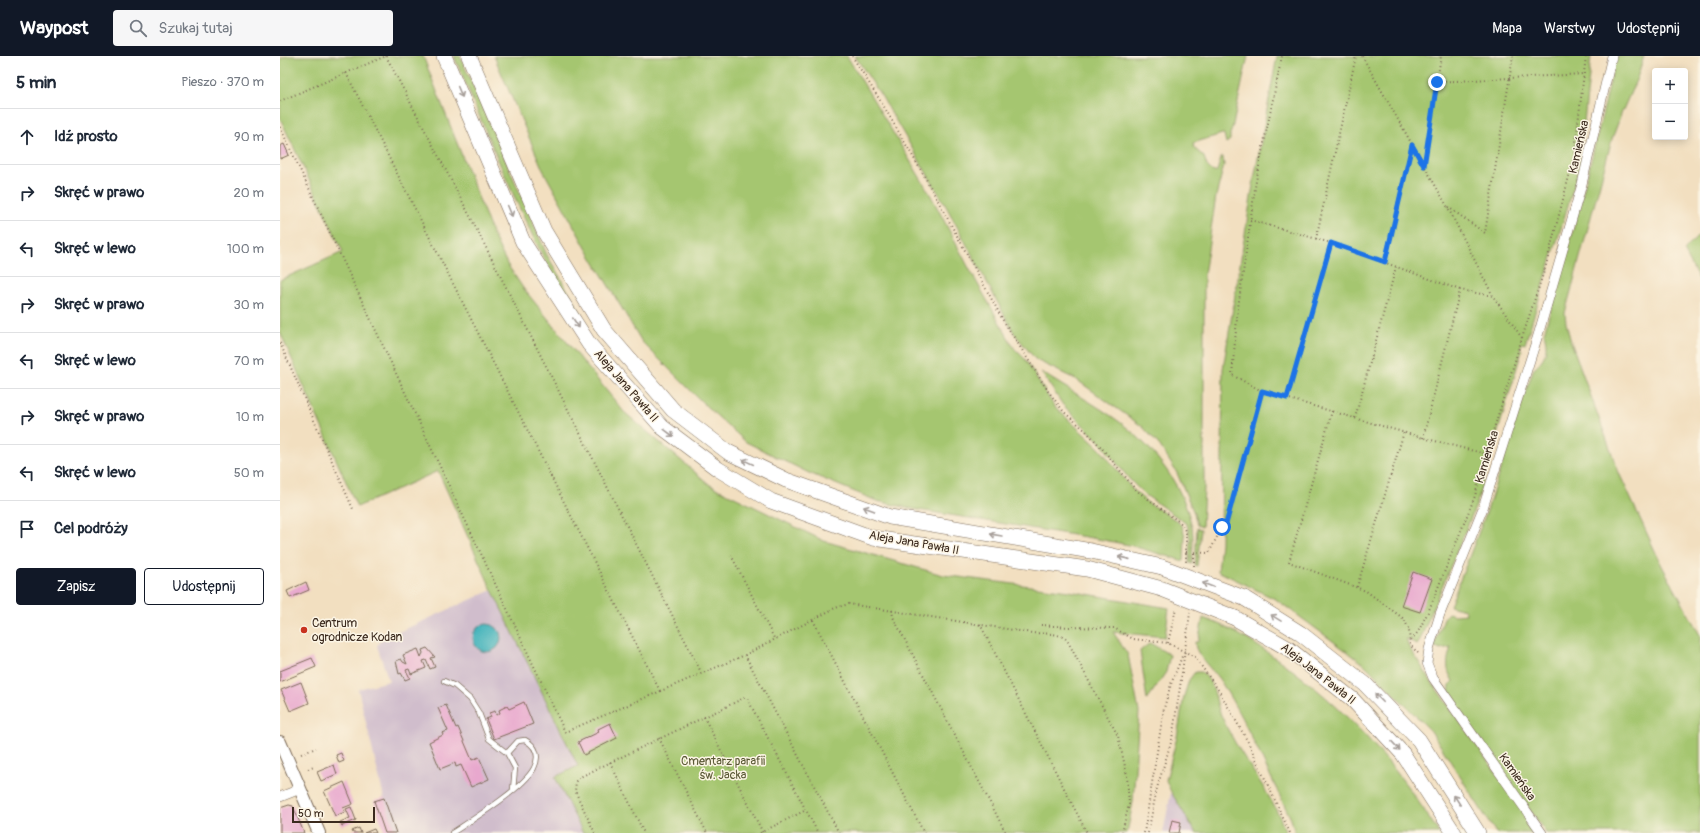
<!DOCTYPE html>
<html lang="pl">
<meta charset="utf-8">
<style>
:root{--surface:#fff;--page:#f6f6f7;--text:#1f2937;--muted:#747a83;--line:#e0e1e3;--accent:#111827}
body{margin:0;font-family:Pangolin,sans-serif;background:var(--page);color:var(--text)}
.controls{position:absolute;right:12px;top:12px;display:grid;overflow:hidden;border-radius:4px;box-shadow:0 2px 10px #0003}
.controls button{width:36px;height:36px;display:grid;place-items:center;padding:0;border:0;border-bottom:1px solid var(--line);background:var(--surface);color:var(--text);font:20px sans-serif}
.scale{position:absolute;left:12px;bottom:10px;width:83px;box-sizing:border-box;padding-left:4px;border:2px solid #3b2a1e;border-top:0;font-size:11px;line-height:14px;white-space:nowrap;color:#3b2a1e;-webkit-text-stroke:3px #fcf5e5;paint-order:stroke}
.stop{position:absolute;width:12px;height:12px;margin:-9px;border:3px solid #1a73e8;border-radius:50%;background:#fff}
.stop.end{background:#1a73e8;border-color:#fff;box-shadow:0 1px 4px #0008}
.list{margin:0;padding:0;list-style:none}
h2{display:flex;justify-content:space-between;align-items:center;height:52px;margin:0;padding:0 16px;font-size:17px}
h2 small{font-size:13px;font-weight:400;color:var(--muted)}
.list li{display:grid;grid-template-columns:26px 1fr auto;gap:12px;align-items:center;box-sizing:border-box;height:56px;padding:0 16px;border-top:1px solid var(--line)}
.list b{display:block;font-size:15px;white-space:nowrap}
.list em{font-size:13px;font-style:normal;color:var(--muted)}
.actions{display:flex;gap:8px;padding:12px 16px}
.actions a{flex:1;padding:9px 0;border:1px solid var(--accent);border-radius:4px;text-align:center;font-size:14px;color:var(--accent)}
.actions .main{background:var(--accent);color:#fff}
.icon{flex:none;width:22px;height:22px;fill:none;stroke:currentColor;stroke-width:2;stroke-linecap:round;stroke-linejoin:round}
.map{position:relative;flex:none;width:1420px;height:777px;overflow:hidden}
header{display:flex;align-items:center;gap:24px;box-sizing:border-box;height:56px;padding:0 20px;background:var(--accent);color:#fff}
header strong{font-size:19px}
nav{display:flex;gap:22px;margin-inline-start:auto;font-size:14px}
.search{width:280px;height:36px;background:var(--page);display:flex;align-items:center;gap:10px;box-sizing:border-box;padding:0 14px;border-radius:4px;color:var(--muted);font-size:15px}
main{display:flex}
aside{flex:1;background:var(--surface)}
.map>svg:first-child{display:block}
.industrial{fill:#d0bdcc}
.green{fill:#a5c66f;stroke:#707846}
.water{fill:#45b4bc;stroke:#406f6d}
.building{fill:#e8a8ce}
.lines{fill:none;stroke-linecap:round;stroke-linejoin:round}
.service-casing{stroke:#7b6957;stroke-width:6}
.minor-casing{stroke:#7b6957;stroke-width:10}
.tertiary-casing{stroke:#7b6957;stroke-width:14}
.primary-casing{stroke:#7b6957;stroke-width:16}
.path{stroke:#7b6957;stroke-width:2;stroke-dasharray:1 3;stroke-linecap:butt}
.service{stroke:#fff;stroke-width:4.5}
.minor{stroke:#fff;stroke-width:9}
.tertiary{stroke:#fff;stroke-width:12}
.primary{stroke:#fff;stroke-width:15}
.primary-bridge-casing{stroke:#7b6957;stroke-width:16;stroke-linecap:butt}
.primary-bridge{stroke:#fff;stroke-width:15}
.oneway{stroke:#a79f9a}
.route{stroke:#1a73e8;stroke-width:5}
.poi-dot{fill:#c8321e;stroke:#fcf5e5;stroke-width:1.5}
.labels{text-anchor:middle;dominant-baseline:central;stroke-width:3;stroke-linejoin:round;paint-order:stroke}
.street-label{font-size:12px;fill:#3b2a1e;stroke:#fcf5e5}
.poi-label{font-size:12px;fill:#3b2a1e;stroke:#fcf5e5;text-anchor:start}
.park-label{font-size:12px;fill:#5b5936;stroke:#fcf5e5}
</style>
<header>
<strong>Waypost</strong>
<div class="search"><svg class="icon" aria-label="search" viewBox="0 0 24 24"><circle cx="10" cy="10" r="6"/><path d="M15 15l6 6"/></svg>Szukaj tutaj</div>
<nav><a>Mapa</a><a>Warstwy</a><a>Udostępnij</a></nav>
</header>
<main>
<aside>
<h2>5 min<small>Pieszo · 370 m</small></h2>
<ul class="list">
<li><svg class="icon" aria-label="ahead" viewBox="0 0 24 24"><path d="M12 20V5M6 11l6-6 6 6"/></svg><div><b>Idź prosto</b></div><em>90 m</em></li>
<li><svg class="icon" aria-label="right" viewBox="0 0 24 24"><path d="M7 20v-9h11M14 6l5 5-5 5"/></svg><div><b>Skręć w prawo</b></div><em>20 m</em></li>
<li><svg class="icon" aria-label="left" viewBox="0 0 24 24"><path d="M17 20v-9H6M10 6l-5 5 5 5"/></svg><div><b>Skręć w lewo</b></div><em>100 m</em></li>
<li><svg class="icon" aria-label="right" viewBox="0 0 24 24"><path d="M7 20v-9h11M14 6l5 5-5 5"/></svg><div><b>Skręć w prawo</b></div><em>30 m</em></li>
<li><svg class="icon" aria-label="left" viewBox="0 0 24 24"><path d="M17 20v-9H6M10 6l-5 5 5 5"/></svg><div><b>Skręć w lewo</b></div><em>70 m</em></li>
<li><svg class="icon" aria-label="right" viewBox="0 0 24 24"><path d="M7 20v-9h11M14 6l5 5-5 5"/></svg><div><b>Skręć w prawo</b></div><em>10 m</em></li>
<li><svg class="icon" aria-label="left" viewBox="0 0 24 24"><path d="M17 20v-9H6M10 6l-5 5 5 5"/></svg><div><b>Skręć w lewo</b></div><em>50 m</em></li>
<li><svg class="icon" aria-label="arrive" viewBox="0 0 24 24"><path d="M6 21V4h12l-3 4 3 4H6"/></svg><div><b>Cel podróży</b></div></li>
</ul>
<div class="actions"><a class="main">Zapisz</a><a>Udostępnij</a></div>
</aside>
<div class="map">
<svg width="1420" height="777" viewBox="0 0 1420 777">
<rect width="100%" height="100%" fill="#fcf5e5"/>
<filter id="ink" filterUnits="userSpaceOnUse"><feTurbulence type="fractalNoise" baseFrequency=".025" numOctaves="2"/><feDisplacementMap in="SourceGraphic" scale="8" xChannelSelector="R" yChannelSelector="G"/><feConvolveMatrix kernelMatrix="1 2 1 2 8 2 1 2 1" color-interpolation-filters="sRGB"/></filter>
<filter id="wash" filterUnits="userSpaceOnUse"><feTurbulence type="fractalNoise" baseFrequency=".012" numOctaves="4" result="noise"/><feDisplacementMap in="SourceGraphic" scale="16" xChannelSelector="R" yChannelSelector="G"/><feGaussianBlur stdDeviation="0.9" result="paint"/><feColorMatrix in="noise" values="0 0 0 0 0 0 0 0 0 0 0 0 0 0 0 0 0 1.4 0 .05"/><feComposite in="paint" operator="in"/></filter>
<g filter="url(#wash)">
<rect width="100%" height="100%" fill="#f2dfc0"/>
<path class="industrial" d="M212,534l86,176 -23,11 28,56h-187l-12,-35 -26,-109 31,-8 -12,-35 4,-6z
M891,736l26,41h-34z"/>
<path class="green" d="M7,0h136l70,179 14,29 16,24 101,124 86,73 114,56 119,34 126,16 100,17 -4,29 -52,-5 15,23 11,57 -6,90 -6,31h-544l-28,-56 23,-11 -86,-176 -54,-119 -81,36 -77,-175v-52l63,-28 -63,-134v-59z
M174,0h6l87,199 35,60 -5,3c-50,-83 -85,-173 -123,-262z
M214,0h353l83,138 41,78 43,76 11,11 29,47 46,43 33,41 15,13 28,17 6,6 3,10 -1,25 -55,-16 -31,-6 -185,-30 -36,-8 -68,-28 -63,-31 -40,-36 -64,-64 -56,-94 -43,-78z
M575,0h393l-16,73 -2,5v6l-4,3 -2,-9h-2l-29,9 1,5 10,9 3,9 6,6 4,-1 4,-13 2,-1 1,8 -8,31 -12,79v213l-2,39 -5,-2 -3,-12 -17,-40 -17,-27 -17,-19 -66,-47 -41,-20 -22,-27 -68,-127 -64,-109z
M997,0h314l-12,114 -54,174 -3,-1 -2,6 2,1 -45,153 -58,139 -2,3 -11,-7 3,9 24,37 106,149h-43l-65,-102 -67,-67 -87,-64 -59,-29 3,-28 2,-174 30,-184z
M1336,0h28l-7,22 -15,34 -10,27 -47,174 1,10 5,19 48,131 42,91 39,71v198h-154l-97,-137 1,-11 3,-4c-8,-12 -6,-21 -2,-34l-11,2 -6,-3 10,-28 4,-5 6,2 12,-1 -1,-4 -15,-4 37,-95 28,-89 19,-54c13,-11 14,-19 10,-35 27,-92 51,-184 72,-277z
M1420,178v47l-16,-30z
M761,316c26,17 56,33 80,51 33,25 63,63 71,105 2,11 0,24 0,36l-3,-1 1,-25 -3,-14 -43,-30 -14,-14 -31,-39 -36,-36z
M917,472l4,1 -4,37 -2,-1z
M923,562c27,9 53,26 77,43 66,47 116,103 159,172h-144l-4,-14c-22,-45 -42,-91 -68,-134 -7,-13 -29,-30 -28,-43h3z
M870,587l20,12 -4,17 -19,28 -7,-49z
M915,616h7c14,14 12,24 18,41 18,43 51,76 66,120h-90l-25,-41 -5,-12 11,-43 7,-41 5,-16z"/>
<path class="water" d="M193 582a14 14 0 1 1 28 0a14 14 0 1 1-28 0Z"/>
<g id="blocks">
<path class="building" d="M4,88l5,11 -9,4v-13z
M1133,516l19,7 -12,33 -19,-6z
M26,526l3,8 -19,8 -3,-7z
M147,592l8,9 -4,1 4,9 -5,2 -4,-9 -3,1 3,7 -15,6 -2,-5 -3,1 4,8 -5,2 -4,-7 -2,1 -3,-13 5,-2 2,3 4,2 -4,-9 15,-6 3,8 2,-4 -1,-3z
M32,602l4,9 -36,15v-11z
M21,626l8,21 -19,8 -9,-21z
M244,646l9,22 -39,15 -8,-20 5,-2 -2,-4 6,-2 1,4 4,-2 -1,-3 8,-4 2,3z
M166,649l10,23 2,-1 14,33 7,-3 10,22 -18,8 -10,-22 -5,2 -1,-4 -15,6 -11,-27 14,-7 -1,-2 6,-2 -10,-23z
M330,667l7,15 -33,17 -6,-13 21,-10 -1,-3z
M61,697l3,8 -5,2 -3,-8z
M54,709l3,9 -16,7 -4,-9z
M64,726l9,22 -10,4 2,4 -10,4 -11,-25z
M104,742l12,35h-11l-11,-32z
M9,749l4,1 11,27h-24v-25z
M71,751l5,13 -14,6 -2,-4 10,-4 -4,-9z
M892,764l9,2 -2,11h-10z
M79,772l2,5h-8l-1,-2z
M94,773l2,4h-12z"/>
</g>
</g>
<g filter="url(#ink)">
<use href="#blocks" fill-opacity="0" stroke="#7b6957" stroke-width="1"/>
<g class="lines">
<g class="service-casing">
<path id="service" d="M164,625l11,5 15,13 9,14 10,26 18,14
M172,777c20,-13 72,-45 82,-65 6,-12 2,-22 -9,-28l-7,1 -11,12 8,15 -2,22"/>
</g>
<g class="minor-casing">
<path id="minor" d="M0,741l20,-8
M1262,777l-109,-155 -6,-15 2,-14 11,-35 43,-106 56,-176 43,-148 30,-128"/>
</g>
<g class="tertiary-casing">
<path id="tertiary" d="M0,686l39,91"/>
</g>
<g class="primary-casing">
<path id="primary" d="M164,0l79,186 66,102 73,83 56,42 53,32 102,37 214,31 75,20
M189,0l75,175 60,99 69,80 55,42 58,28 104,37 201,34 71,16
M964,542l56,35 65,51 54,56 59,93
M955,562l54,31 63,50 51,55 51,79"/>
</g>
<path class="path" d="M106,0l86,164 230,454
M572,0l31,49 43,74 77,141 45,71 16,21 22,19 15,16 35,43 46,34 4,9v30
M1082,0l85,150 46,90
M66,17l314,618
M1157,26l4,-26
M0,45l106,-45
M0,71l285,605 180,-77 90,-47 14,-4 183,29c11,1 27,-1 35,7l51,96 9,39 2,29 -7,29
M1144,109l13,-83 147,-8
M1168,151l37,26 28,-177
M970,164l81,23 -44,155
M1036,183l40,-183
M1051,187l129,47
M1105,206l27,-117
M1242,282l24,-73 28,-108 12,-101
M0,287l73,166
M982,335l-30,-16 6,-67 18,-127 26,-125
M1052,355l-43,151 77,29 38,28 5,11 1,15 8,8
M1075,362l41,-151
M1143,382l37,-148 33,6 29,42 -36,116
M906,496l23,1 13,-26 4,-3 36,-133 161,47 63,16 -11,42 -46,114 -11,22 -8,9
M451,499l44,85
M914,510v-15
M1077,531l47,-155
M612,554l1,7 113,216
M533,564l111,213
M700,568l107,209
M761,569l27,2 46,1 19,11 35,4 27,14 24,34 29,51 42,91
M888,587l8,-35
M465,599l94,178
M424,661l59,116
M379,682l48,95
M21,698l15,-6
M330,706l34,71
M28,713l6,-2
M315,777l-20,-42 1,-10 4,-4 164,-79h3l71,135
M480,777l46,-23
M864,777l20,-125 7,-24 12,-30
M868,777l9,-45 15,-49 8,-52 10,-74"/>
<use href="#service" class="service"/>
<use href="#minor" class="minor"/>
<use href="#tertiary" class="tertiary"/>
<use href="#primary" class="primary"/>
<g class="primary-bridge-casing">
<path id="primary-bridge" d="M882,511l82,31
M882,533l73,29"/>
</g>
<use href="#primary-bridge" class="primary-bridge"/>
</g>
<defs><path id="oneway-shaft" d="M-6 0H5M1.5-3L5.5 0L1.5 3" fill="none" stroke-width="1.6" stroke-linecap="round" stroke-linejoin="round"/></defs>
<g class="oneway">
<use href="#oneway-shaft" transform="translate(180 36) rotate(67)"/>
<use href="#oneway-shaft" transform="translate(230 155) rotate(67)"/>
<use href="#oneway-shaft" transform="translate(296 267) rotate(57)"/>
<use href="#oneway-shaft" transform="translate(389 377) rotate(37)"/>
<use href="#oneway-shaft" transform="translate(468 406) rotate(-155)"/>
<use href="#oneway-shaft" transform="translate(589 453) rotate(-160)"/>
<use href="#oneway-shaft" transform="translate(716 479) rotate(-170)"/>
<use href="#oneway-shaft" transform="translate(844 502) rotate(-167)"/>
<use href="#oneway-shaft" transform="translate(928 529) rotate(-159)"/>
<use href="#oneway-shaft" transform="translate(996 562) rotate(-148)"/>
<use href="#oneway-shaft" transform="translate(1099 642) rotate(-134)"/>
<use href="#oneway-shaft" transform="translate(1116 690) rotate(47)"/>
<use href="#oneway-shaft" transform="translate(1177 744) rotate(-123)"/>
</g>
</g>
<g class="lines" filter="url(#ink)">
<path class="route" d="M942,471l4,-3 36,-133 25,7 44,-155 54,19 27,-117 12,21 13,-84"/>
</g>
<circle class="poi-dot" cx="24" cy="574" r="4"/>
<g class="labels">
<g class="street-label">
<text transform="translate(1299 91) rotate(-77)">Kamieńska</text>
<text transform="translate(346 330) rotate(49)">Aleja Jana Pawła II</text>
<text transform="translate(1207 401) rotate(-73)">Kamieńska</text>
<text transform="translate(634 487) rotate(10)">Aleja Jana Pawła II</text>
<text transform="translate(1038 618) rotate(38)">Aleja Jana Pawła II</text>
<text transform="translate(1237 721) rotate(55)">Kamieńska</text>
</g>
<g class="poi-label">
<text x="32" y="567">Centrum<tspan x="32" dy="14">ogrodnicze Kodan</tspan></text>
</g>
<g class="park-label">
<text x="443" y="705">Cmentarz parafii<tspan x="443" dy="14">św. Jacka</tspan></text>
</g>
</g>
</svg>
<div class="controls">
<button>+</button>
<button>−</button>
</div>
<div class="scale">50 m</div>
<div class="stop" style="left:942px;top:471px"></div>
<div class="stop end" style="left:1157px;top:26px"></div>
</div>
</main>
